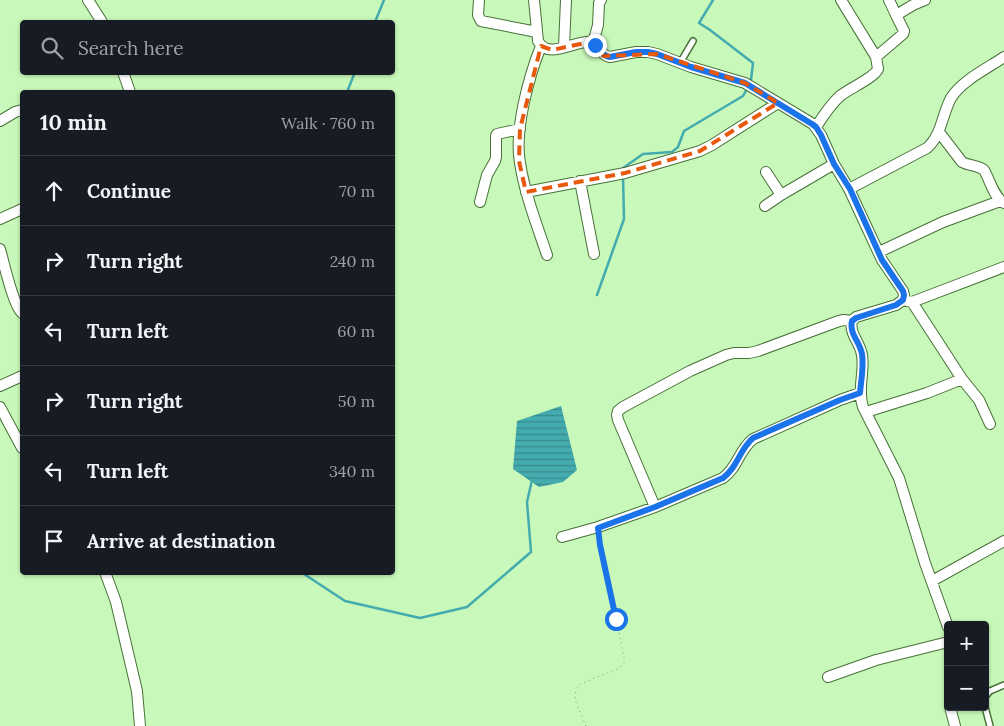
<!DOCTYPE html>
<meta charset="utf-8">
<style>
:root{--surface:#171b24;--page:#20242c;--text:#f1f3f6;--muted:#9ea1a6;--line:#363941}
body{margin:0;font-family:Lora,serif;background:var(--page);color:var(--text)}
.controls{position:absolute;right:15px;bottom:15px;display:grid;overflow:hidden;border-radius:5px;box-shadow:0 1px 4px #0004}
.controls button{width:45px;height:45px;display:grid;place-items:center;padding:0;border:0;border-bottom:1px solid var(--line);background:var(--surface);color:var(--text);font:25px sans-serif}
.stop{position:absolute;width:15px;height:15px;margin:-11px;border:4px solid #1a73e8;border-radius:50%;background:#fff}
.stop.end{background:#1a73e8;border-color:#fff;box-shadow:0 1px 5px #0008}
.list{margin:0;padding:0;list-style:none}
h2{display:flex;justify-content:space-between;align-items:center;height:65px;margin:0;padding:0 20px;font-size:21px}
h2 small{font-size:16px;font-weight:400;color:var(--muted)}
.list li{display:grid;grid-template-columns:32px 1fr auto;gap:15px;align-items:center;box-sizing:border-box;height:70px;padding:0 20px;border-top:1px solid var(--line)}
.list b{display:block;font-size:19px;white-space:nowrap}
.list em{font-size:16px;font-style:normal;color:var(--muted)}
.icon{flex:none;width:28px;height:28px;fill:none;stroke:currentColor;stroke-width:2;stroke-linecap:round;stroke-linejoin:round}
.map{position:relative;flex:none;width:1004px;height:726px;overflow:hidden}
.search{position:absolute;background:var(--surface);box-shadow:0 1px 4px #0004;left:20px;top:20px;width:375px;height:55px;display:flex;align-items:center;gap:12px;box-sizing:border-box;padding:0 18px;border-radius:5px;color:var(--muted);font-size:19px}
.panel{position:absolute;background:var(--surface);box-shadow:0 1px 4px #0004;left:20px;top:90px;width:375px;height:485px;border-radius:5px}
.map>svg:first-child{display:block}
.water{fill:url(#water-rules)}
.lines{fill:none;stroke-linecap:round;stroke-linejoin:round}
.stream{stroke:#44abae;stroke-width:2.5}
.service-casing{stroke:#477138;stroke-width:8}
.minor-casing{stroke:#477138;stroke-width:12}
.path{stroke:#7da072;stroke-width:1;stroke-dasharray:1 4;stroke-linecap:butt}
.service{stroke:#fff;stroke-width:5}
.minor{stroke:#fff;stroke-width:10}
.route{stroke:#1a73e8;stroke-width:6}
.marked{fill:none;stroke:#e8590c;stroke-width:4;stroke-dasharray:10 6;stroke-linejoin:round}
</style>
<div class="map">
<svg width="1004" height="726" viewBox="0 0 1004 726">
<defs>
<pattern id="water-rules" width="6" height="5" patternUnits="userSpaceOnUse" patternTransform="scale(1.25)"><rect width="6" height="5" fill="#44abae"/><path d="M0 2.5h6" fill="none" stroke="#378a8b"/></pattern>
</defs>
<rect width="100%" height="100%" fill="#c9f9ba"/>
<path class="water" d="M561,406l16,64 -14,12 -24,5 -26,-18 4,-48z"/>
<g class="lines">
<path class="stream" d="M713,0l-14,23 11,7 43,33 -2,17 -1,2
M375,22l9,-22
M347,92l8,-20
M623,170v-2l20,-14 29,-2 6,-5 6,-16 59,-35 5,-9
M597,295l27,-76 -1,-43
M301,572l44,29 75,17 47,-11 64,-55 -4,-50 5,-22"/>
<g class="service-casing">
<path id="service" d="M680,63l13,-22
M985,697l5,-6 14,-6
M985,707l5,19"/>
</g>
<g class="minor-casing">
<path id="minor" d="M88,0l14,22
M479,0l-1,15 3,6 56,11
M534,0l4,41c10,19 35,0 51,1 10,1 10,13 21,15l26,-5h12l9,2 34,13 54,16 68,41 8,11 13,29 15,25 33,71 21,31 1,4 -1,5 -7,5 -40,12 -4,4c-3,13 8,21 10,34 3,17 -5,34 1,52l36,71 26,85 23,64
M889,0l8,17
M593,43l5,-18 1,-22 2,-3
M541,46c-12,30 -27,84 -21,117 5,32 17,62 27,92
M564,47l2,-47
M876,57l27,-23 1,-3 -7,-14 1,-3 15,-9 12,-5
M123,72l7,20
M0,121l15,-9 7,-2
M816,127c7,-11 14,-22 24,-31 10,-8 34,-18 38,-27l-2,-12 -35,-57
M939,132l23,30c7,4 16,3 22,8 6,10 9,26 20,33
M766,172l15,23 53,-31
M580,181l14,73
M849,189l78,-41c15,-13 15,-34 24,-50 10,-17 37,-30 53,-41
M526,192l99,-19 75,-22 12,-6 66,-42
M480,202l7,-27 8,-14 1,-4v-21l1,-2 23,-5
M765,206l16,-11
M0,219l22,-10
M0,249c4,14 13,56 22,64
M879,252l64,-30 57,-21
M903,300l9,2 92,-35
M912,302l50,77
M0,386l22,-10
M0,407l22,41
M866,412l61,-19 35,-14 17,21 11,24
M655,507l-37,-87 -1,-5 1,-4 5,-4 67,-36 36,-16 8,-2h15l9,-2 81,-30 5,-1 8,1
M562,537l36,-10 57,-20 68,-29c16,-12 15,-27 30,-39l87,-39 20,-7
M105,572l11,30 21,89 3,35
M932,581l72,-40
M828,677l48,-17 72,-18
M950,707l5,19"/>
</g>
<path class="path" d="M586,726l-10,-24 -1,-6 1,-7 4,-5 40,-16 4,-4v-7l-25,-121"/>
<use href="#service" class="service"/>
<use href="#minor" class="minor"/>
</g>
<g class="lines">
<path class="route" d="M595,45c5,6 8,11 15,12l26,-5h12l9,2 34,13 54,16 67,41 4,3 5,8 13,29 16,25 32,71 21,31 1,4 -1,5 -7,5 -40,13 -4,3c-3,13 8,21 10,33 2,12 -1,27 -2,39l-20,7 -87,38c-14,12 -15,29 -30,40l-68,29 -57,21 2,17 16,74"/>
</g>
<path class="marked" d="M590,42l14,14 53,-2 88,29 33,20 -78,48 -75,22 -99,19 -7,-31 1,-32 21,-83 11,4z"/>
</svg>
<div class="controls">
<button>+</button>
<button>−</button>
</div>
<div class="stop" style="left:616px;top:619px"></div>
<div class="stop end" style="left:595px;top:45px"></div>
<div class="search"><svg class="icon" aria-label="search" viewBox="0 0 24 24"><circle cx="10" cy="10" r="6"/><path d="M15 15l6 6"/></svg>Search here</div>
<section class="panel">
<h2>10 min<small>Walk · 760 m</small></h2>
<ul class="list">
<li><svg class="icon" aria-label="ahead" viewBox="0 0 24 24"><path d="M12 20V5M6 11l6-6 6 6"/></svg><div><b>Continue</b></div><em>70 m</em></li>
<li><svg class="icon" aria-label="right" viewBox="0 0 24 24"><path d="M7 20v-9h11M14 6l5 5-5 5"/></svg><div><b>Turn right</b></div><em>240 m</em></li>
<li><svg class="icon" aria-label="left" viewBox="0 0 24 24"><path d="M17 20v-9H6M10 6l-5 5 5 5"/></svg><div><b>Turn left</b></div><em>60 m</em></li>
<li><svg class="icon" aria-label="right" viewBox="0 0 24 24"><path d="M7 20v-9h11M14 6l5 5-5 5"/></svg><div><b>Turn right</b></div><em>50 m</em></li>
<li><svg class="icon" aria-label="left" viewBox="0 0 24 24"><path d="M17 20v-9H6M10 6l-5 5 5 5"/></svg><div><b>Turn left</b></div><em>340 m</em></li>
<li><svg class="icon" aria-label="arrive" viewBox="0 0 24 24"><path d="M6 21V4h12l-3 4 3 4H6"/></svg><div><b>Arrive at destination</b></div></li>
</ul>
</section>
</div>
